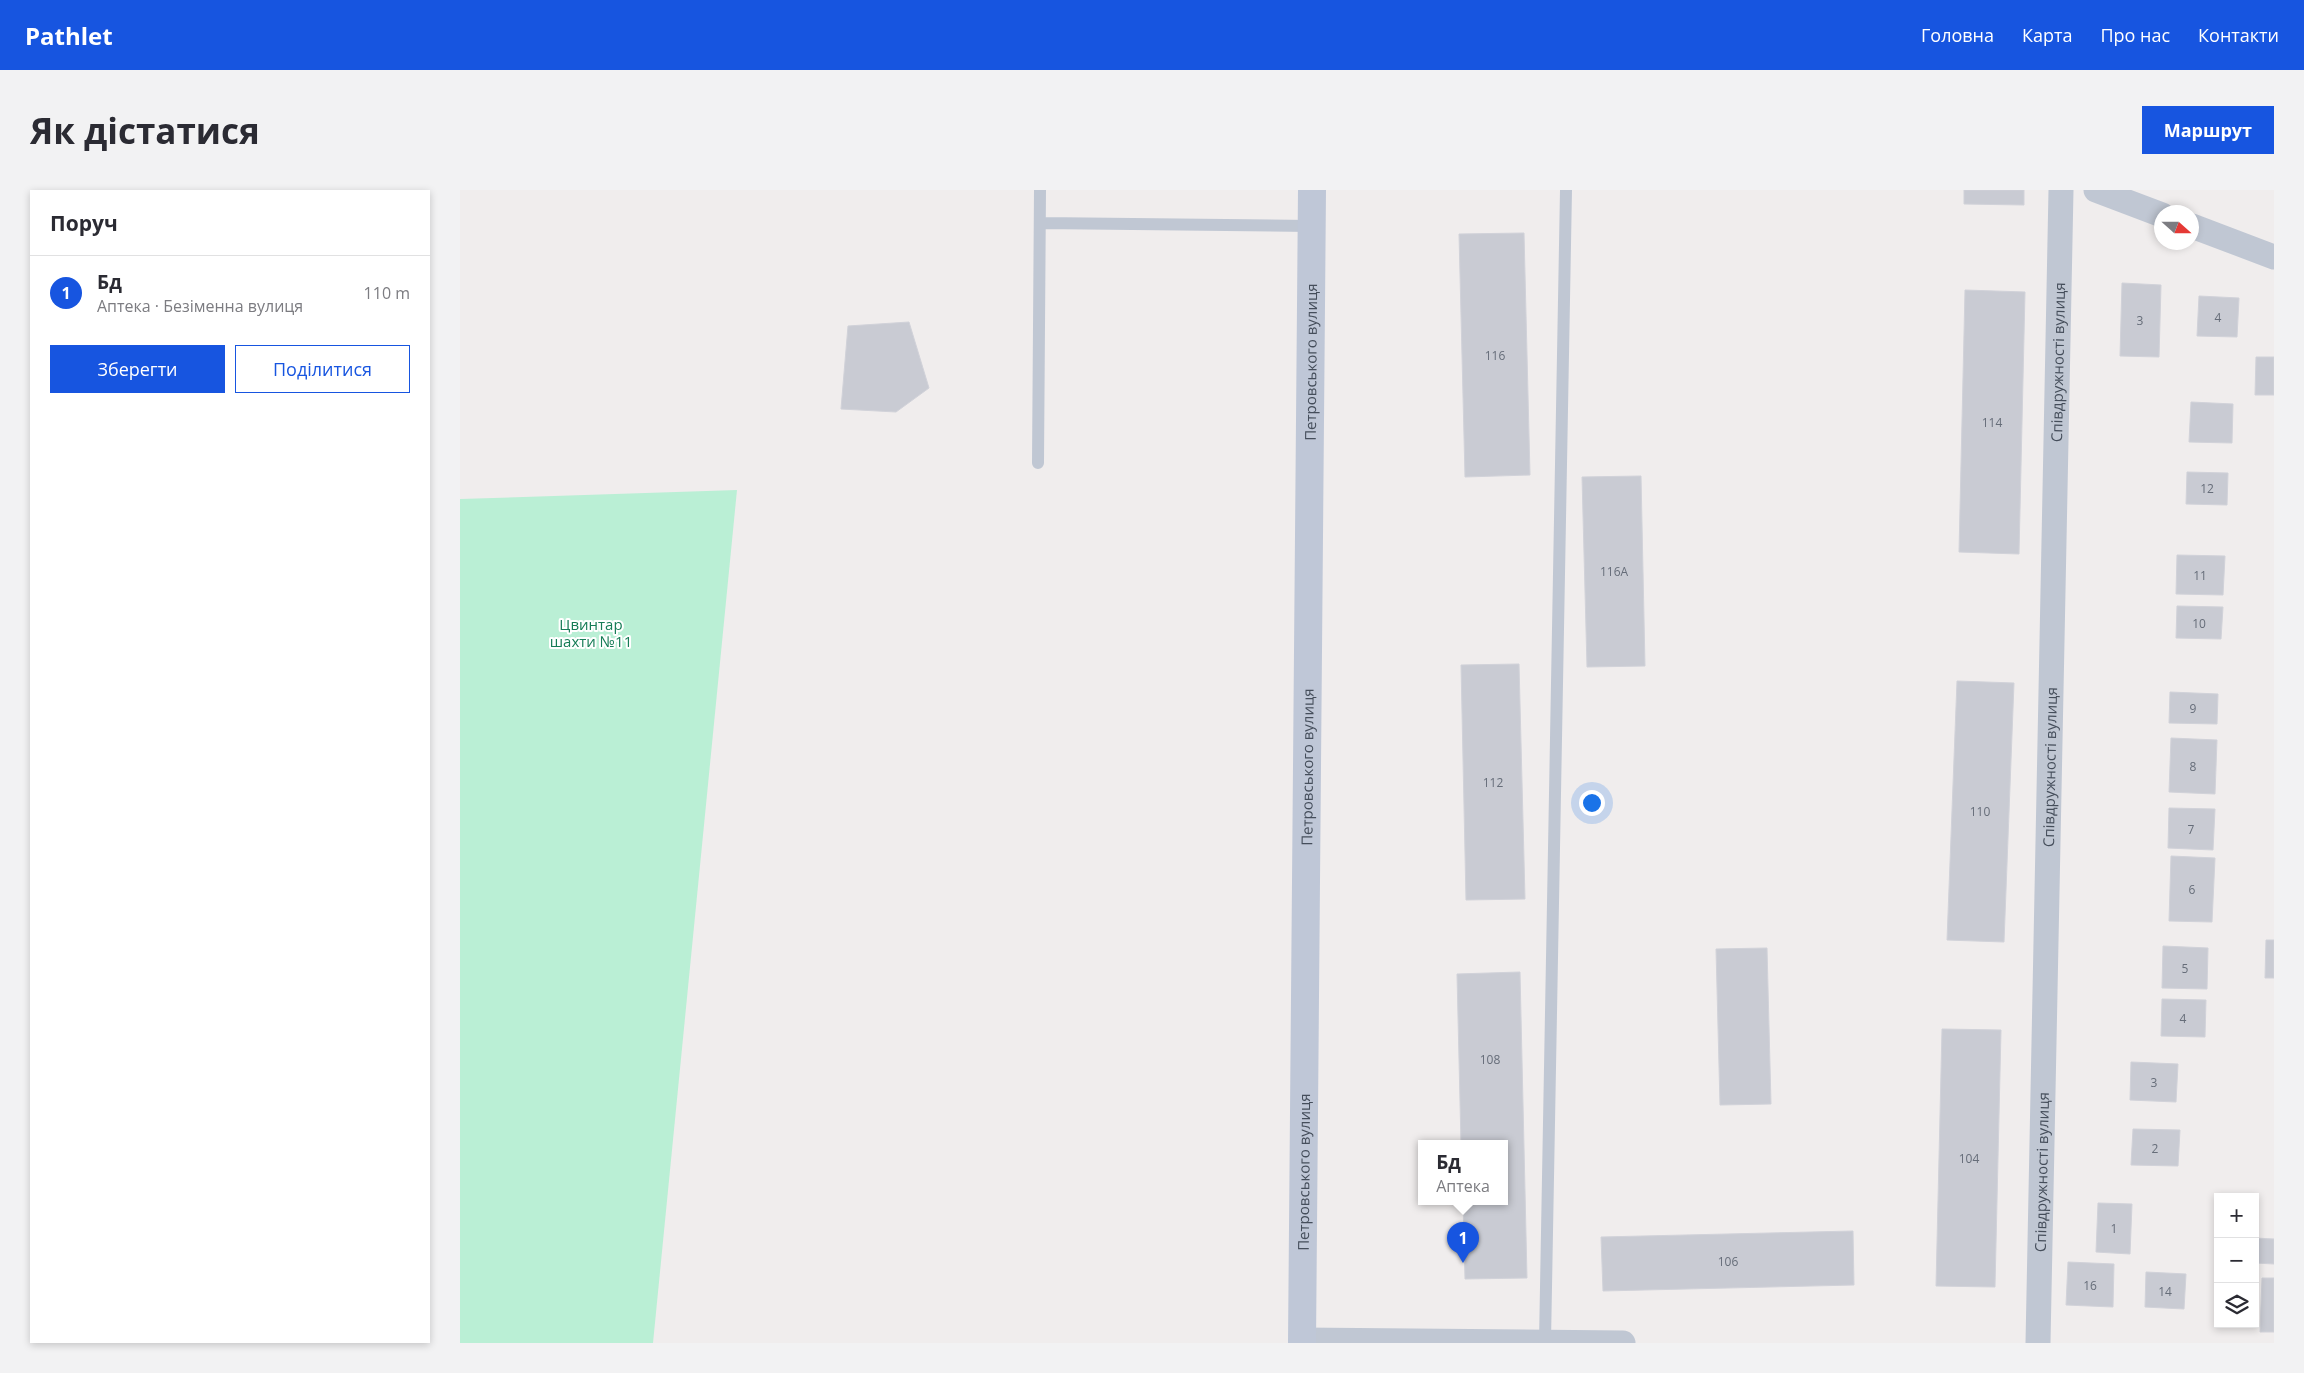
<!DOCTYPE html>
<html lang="uk">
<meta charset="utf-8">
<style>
:root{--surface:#fff;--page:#f2f2f3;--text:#2b2b33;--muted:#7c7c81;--line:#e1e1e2;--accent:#1755e0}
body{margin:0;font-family:"Open Sans",sans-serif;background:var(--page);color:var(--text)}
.controls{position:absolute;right:15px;bottom:15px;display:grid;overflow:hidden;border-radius:0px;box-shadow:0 2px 8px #0003}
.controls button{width:45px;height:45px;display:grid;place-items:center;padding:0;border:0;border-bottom:1px solid var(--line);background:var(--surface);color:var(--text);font:25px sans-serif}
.compass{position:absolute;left:1694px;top:15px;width:45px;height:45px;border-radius:50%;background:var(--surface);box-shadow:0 2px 8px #0003;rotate:111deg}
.you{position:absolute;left:1131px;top:612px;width:18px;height:18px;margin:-12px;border:4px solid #fff;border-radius:50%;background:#1a73e8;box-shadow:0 0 0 8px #1a73e833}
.badge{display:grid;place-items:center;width:32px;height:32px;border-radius:50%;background:var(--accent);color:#fff;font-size:16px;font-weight:700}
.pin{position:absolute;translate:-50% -41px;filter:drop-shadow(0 1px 2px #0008)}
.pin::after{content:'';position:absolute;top:26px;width:18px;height:15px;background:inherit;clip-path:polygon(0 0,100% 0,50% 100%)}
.popup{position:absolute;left:958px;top:950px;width:90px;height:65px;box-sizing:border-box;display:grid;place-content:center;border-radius:0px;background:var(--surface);filter:drop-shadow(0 1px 4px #0005);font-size:16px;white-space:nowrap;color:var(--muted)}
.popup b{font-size:19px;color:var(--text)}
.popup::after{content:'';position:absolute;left:50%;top:100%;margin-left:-10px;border:10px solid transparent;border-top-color:var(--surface)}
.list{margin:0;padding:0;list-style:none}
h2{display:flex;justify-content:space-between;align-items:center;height:65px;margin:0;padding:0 20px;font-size:21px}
h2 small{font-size:16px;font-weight:400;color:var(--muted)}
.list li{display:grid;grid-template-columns:32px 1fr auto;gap:15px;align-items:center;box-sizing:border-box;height:75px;padding:0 20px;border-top:1px solid var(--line)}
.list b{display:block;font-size:19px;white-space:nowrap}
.list p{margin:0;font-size:16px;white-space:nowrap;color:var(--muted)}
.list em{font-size:16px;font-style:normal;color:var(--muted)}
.actions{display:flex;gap:10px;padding:15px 20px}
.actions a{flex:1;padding:11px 0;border:1px solid var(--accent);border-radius:0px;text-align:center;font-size:18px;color:var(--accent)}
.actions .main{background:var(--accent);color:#fff}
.icon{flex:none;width:28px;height:28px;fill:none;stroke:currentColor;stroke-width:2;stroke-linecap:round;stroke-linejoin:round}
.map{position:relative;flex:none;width:1814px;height:1153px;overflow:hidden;border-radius:0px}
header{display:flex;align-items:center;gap:30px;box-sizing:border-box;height:70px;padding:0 25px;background:var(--accent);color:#fff}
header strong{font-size:24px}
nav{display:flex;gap:28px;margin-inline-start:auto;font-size:18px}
.intro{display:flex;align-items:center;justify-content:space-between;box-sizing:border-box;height:120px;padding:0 30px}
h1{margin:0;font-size:35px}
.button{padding:12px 22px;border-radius:0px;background:var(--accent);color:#fff;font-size:18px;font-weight:700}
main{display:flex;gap:30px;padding:0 30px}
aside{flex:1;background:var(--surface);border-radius:0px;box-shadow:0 2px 8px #0003}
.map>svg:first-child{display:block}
.green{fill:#baefd5}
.building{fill:#c9cbd3;stroke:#d1d2d9}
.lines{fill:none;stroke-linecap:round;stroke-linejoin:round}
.lane{stroke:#c0c7d3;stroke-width:12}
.street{stroke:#c0c7d3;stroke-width:25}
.secondary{stroke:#bfc7d7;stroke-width:28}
.labels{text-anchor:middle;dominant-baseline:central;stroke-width:4;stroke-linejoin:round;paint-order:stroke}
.number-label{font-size:12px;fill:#666d79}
.street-label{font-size:15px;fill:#454e5b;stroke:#fff}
.park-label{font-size:15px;fill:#167c56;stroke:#fff}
</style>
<header>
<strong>Pathlet</strong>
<nav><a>Головна</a><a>Карта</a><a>Про нас</a><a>Контакти</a></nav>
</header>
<div class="intro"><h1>Як дістатися</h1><a class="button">Маршрут</a></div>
<main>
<aside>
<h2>Поруч<small></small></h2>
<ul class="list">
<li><span class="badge">1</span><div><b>Бд</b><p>Аптека · Безіменна вулиця</p></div><em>110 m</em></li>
</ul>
<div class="actions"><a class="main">Зберегти</a><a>Поділитися</a></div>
</aside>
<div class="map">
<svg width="1814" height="1153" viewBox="0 0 1814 1153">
<rect width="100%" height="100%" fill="#f0eded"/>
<path class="green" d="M277,300l-84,853h-193v-844z"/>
<path class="building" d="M1504,0h60v15l-60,-1z
M1064,43l6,242 -65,2 -6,-243z
M1662,93l39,2 -2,72 -39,-1z
M1505,100l60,2 -6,262 -60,-2z
M1739,106l40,2 -2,39 -40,-1z
M449,132l20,66 -33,24 -55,-3 7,-83z
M1796,167h18v38h-19z
M1731,212l42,2 -1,39 -43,-1z
M1727,282l41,1 -1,32 -41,-1z
M1181,286l4,190 -58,1 -5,-190z
M1717,365l48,1 -2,39 -47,-1z
M1717,416l46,1 -2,32 -45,-1z
M1059,474l6,235 -59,1 -5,-235z
M1497,491l57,2 -10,259 -57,-2z
M1710,502l48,2 -1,30 -48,-1z
M1711,548l46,2 -2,54 -46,-2z
M1709,618l46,1 -2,41 -45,-2z
M1711,666l44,2 -3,64 -43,-1z
M1806,750h8v38h-9z
M1703,756l45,2 -1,41 -45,-1z
M1307,758l4,156 -51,1 -4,-156z
M1060,782l7,306 -62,1 -2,-77h41v-58h-43l-4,-170z
M1702,809l44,1 -1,37 -44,-1z
M1482,839l59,1 -6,257 -59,-1z
M1671,872l47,2 -2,38 -46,-2z
M1673,939l47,1 -2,36 -47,-1z
M1638,1013l34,1 -2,50 -34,-2z
M1393,1041l1,54 -251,6 -2,-54z
M1795,1048l19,1v25l-19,-1z
M1608,1072l46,2 -1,43 -47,-2z
M1686,1082l40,2 -2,35 -39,-2z
M1802,1088h12v54h-14z"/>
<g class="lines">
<path class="lane" d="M580,33l271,3
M578,273l2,-273
M1085,1152l21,-1152"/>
<g class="street">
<path d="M1636,0l66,25"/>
<path d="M1732,36l82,31"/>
<path d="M842,1150l321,3"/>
<path id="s1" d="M1578,1153l23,-1153"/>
</g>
<path class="secondary" id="s2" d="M842,1153l10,-1153"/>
</g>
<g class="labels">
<g class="number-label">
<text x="1758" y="127">4</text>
<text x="1680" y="130">3</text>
<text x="1035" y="165">116</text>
<text x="1532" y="232">114</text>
<text x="1747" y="298">12</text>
<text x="1154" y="381">116А</text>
<text x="1740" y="385">11</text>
<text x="1739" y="433">10</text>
<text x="1733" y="518">9</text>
<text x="1733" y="576">8</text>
<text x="1033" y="592">112</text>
<text x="1520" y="621">110</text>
<text x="1731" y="639">7</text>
<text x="1732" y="699">6</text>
<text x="1725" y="778">5</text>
<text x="1723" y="828">4</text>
<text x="1030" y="869">108</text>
<text x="1694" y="892">3</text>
<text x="1695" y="958">2</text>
<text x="1509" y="968">104</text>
<text x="1654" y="1038">1</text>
<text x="1268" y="1071">106</text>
<text x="1630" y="1095">16</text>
<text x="1705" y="1101">14</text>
</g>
<g class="street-label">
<text stroke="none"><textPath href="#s2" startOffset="981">Петровського вулиця</textPath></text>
<text stroke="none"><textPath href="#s1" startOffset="981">Співдружності вулиця</textPath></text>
<text stroke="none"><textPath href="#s2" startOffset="576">Петровського вулиця</textPath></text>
<text stroke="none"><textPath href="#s1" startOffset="576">Співдружності вулиця</textPath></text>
<text stroke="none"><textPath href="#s2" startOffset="171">Петровського вулиця</textPath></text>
<text stroke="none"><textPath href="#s1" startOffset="171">Співдружності вулиця</textPath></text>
</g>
<g class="park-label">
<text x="131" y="434">Цвинтар<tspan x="131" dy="17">шахти №11</tspan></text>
</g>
</g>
</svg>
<div class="controls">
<button>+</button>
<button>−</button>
<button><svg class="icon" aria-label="layers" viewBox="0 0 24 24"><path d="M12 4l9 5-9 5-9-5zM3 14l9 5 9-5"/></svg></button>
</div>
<svg class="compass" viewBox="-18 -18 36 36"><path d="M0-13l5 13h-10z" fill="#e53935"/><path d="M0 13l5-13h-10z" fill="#7c7c81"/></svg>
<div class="you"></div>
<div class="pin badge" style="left:1003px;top:1073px">1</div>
<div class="popup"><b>Бд</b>Аптека</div>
</div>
</main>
